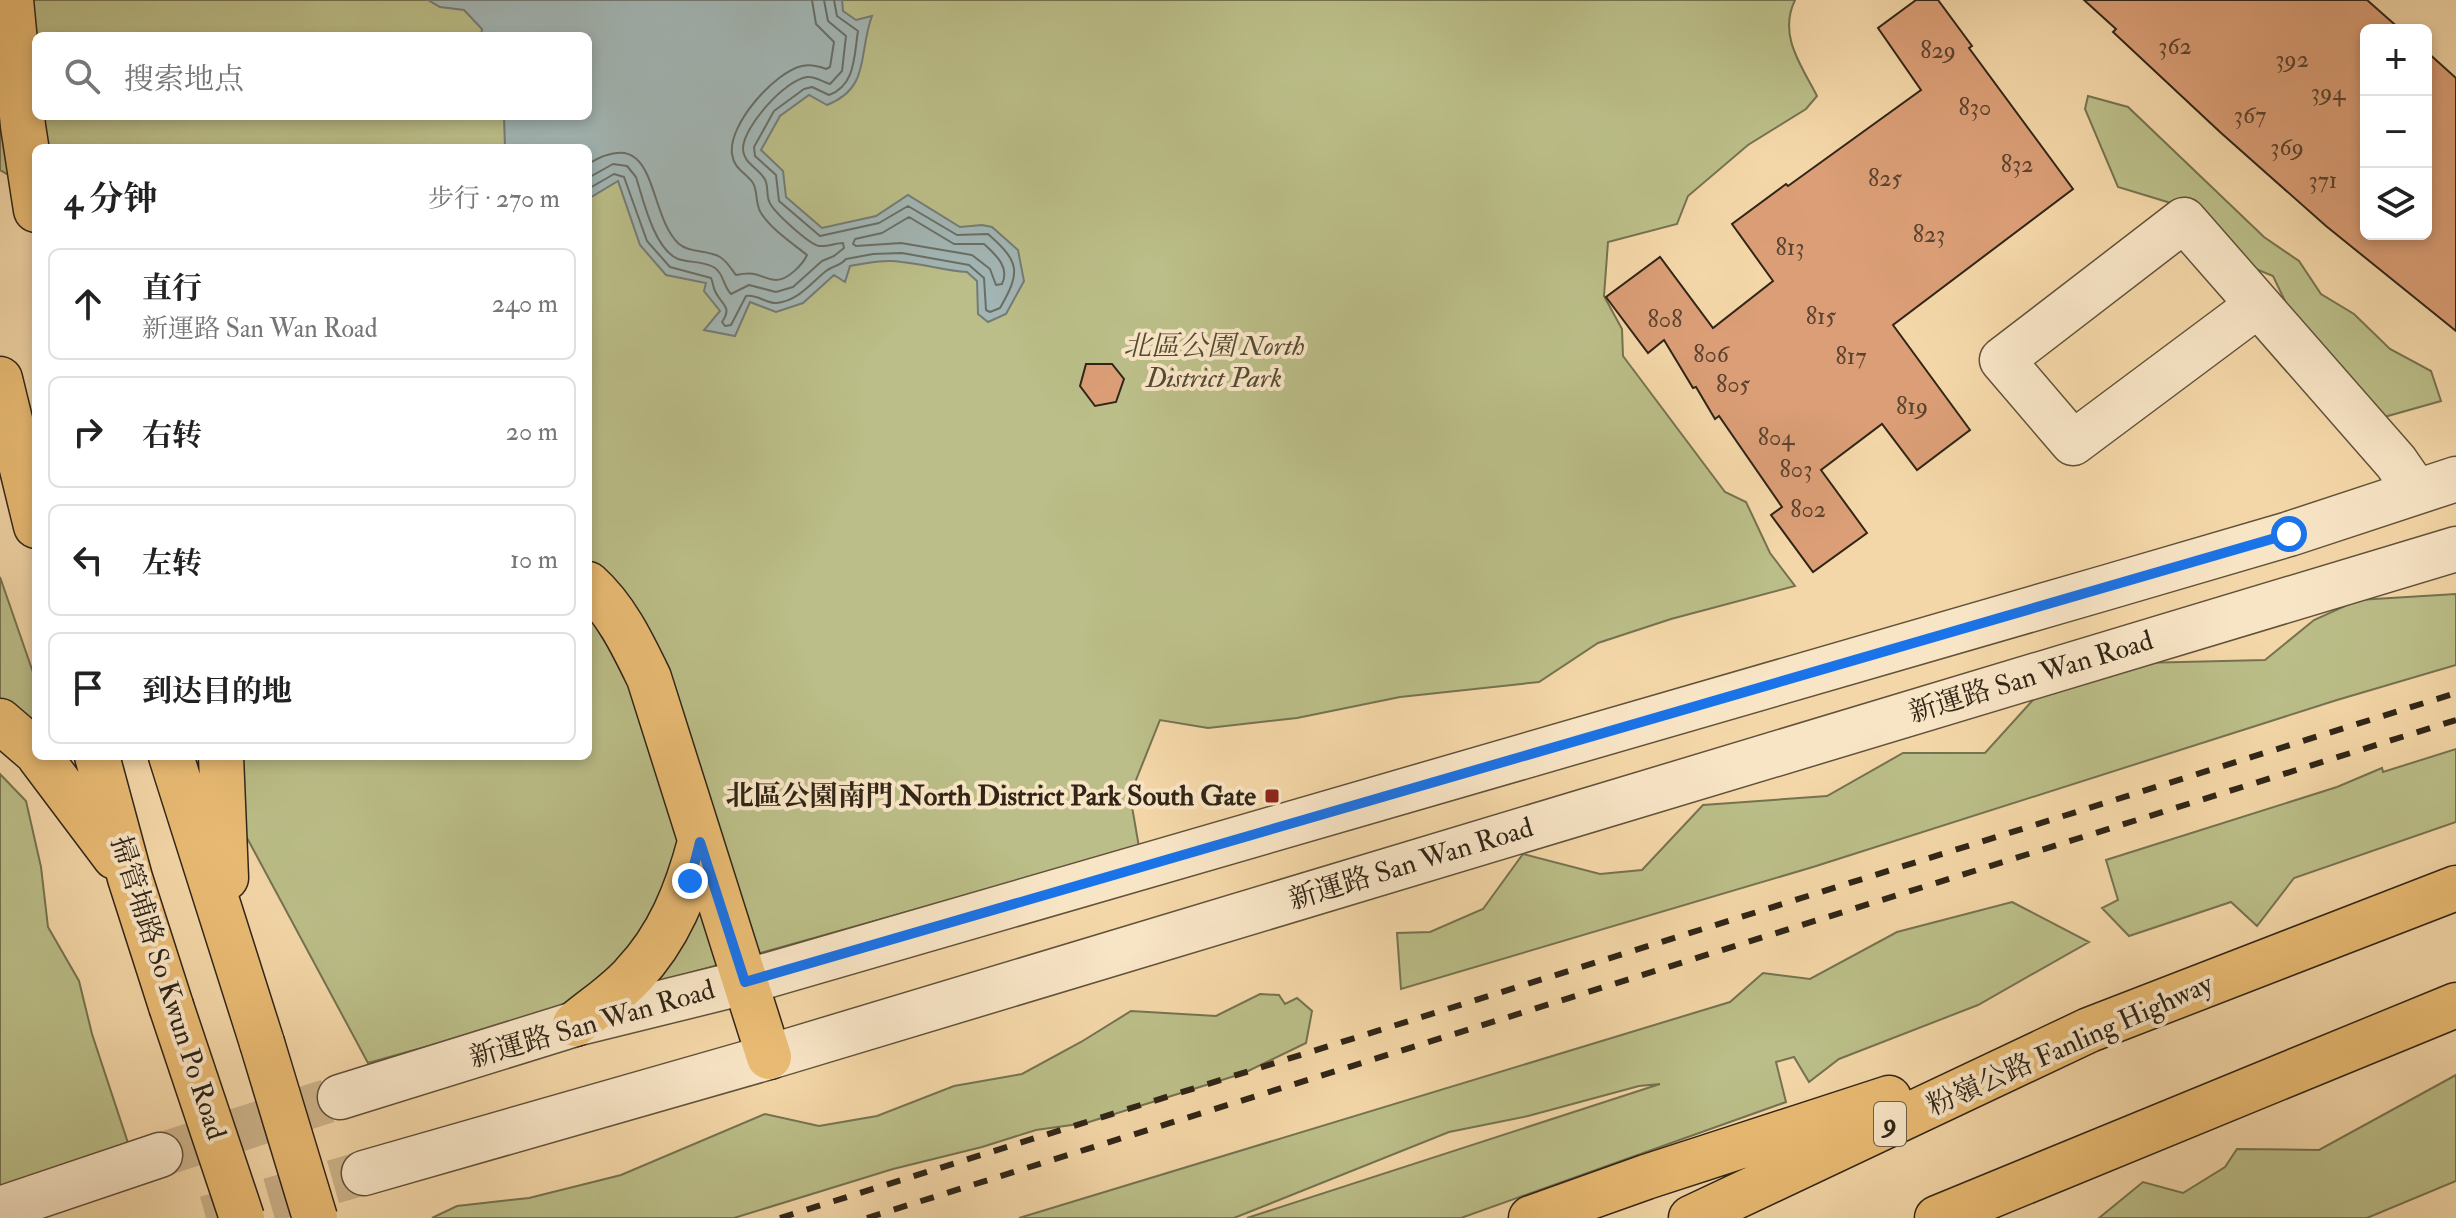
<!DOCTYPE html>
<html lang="zh">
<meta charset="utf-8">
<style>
:root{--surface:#fff;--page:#f2f2f2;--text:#222;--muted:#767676;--line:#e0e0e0}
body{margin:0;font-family:"IM FELL Double Pica","Noto Serif SC",serif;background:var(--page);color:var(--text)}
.controls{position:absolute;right:24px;top:24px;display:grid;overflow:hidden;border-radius:12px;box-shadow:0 4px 12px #0003}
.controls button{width:72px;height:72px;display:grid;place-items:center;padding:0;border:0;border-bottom:2px solid var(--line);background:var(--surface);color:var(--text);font:40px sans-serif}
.stop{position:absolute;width:24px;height:24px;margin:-18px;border:6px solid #1a73e8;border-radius:50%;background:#fff}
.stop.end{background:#1a73e8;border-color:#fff;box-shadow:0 2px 8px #0008}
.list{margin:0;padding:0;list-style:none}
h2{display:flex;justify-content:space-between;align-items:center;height:104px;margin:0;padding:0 32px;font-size:34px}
h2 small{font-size:26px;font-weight:400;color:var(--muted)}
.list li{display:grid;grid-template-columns:52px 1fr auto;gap:24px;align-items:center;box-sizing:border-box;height:112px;margin:0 16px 16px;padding:0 16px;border:2px solid var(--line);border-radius:12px}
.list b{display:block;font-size:30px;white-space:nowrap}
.list p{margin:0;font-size:26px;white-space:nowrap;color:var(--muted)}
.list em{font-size:26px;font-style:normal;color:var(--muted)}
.icon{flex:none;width:44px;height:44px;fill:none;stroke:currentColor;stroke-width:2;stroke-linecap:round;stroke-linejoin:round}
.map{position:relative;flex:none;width:2456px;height:1218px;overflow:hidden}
.search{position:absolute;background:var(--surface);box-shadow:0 4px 12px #0003;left:32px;top:32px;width:560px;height:88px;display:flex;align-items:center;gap:20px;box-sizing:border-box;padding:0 28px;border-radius:12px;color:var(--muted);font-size:30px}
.panel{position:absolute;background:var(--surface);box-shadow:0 4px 12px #0003;left:32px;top:144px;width:560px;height:616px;border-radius:12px}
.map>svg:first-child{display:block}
.green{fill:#bbbe88;stroke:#767250;stroke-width:2;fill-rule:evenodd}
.water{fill:#a2b6b5;stroke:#747c76;stroke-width:2}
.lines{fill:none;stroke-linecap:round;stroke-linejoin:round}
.shore{stroke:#696e66;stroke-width:2}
.building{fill:#db9e76;stroke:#302517;stroke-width:2}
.minor-tunnel{stroke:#cdb38b;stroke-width:44;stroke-dasharray:44 22;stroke-linecap:butt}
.minor-casing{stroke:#61523b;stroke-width:47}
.major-casing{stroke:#302517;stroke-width:47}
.highway-casing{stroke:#302517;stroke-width:47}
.minor{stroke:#f8e5c6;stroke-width:44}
.major{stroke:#eabc74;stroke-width:44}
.highway{stroke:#eabc74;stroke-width:44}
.rail{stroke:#302517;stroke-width:6;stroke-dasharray:14 14;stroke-linecap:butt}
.major-bridge-casing{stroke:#302517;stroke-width:47;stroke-linecap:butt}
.major-bridge{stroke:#eabc74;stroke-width:44}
.route{stroke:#1a73e8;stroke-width:10}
.poi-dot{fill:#8f2418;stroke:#f8e5c6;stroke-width:3}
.labels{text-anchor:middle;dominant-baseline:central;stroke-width:8;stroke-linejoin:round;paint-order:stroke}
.number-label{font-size:24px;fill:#5b432f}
.shield{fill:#f8e5c6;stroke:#6c5f4c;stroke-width:2}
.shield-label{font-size:26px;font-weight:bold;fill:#302517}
.park-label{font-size:28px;font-style:italic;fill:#534b33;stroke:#f8e5c6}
.street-label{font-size:28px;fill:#302517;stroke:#f8e5c6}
.poi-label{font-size:28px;font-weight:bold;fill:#302517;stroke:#f8e5c6;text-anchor:end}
</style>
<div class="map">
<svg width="2456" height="1218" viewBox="0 0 2456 1218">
<rect width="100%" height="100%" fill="#f4d7a8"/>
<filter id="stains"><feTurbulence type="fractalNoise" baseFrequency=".0025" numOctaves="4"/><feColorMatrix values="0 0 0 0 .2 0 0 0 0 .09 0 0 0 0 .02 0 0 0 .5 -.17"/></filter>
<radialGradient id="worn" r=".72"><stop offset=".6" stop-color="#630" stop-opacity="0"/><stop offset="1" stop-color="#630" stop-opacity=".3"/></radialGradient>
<path class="green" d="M0,0h1795c-17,35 6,65 22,96l-11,13 -58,36 -60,51 -11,28 -69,18 -4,54 18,33 1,27 102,136 21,10 24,51 25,33 -124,33 -73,24 -59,39 -139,15 -103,21 -89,10 -48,-8 -30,75 9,52 -771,216 -165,-307h385v-608h-552v42l-36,-20zM36,36h552v80h-552z
M2088,96l40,11 136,130 35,24 22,33 33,20 36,35 41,22 10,30 -64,18 -81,-95 -23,-48 -39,-16 -60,-56 -56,-17 -33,-78z
M0,577l36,104v75l-36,-22z
M2456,594v71l-119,35 -524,167 -412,122 -4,-56 33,-1 53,-23 40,-55 77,20 42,-4 61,-65 124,-9 76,-43h82l47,-52 38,-29 70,-9 125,-3 49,-40 44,-20z
M2456,749v73l-162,56 -37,48 -26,-24 -102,34 -27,-28 16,-8 -12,-40 231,-73 45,-19 1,4z
M0,774l26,27 15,66 7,60 31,54 13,53 36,109 -86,39 -42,4z
M2012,902l77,40 -111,63 -139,54 -30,23 -15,-25 -18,5 10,40 -325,116h-214l413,-134 -21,2 -111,30 -79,16 -215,86h-215l711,-216 33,-29 47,6 87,-47z
M1260,994l19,1 6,9 12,-6 15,13 -6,32 -62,30 -158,50 -50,7 -54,17 -89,22 -159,49h-302l25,-12 72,-8 92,-23 144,-61 54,12 58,-10 77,-30 68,-12 59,-32 50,-31 85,5z
M2456,1075v106l-89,37h-268l44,-36 40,11 42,-26 12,-18 82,1z"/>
<path class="water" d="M428,0h414l1,11 13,9 16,-4c-14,37 -1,72 -45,89l-18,-10 -29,21 -19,34 22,21 3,26 36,31 54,-12 32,-21 52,32 22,-2 10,2 26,23 6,31 -18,33 -18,8 -10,-8 -1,-33 -10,-9c-22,-1 -43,-8 -65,-10 -17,-3 -35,1 -52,4l-5,16 -11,-7 -31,28 -27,9 -26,-10 -15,34 -31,-6 16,-19 -16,-20 2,-8 -40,-8 -26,-30 -22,-64 -30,18v-51h-83l-1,-32h84v-80h-107l1,-7 -18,-19 -24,-3z"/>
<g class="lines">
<path class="shore" d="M588,164c72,-43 57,48 91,80 10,9 29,6 41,13 7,4 11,12 16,18 24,-5 24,4 40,5 12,0 27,-16 31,-25 -15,-12 -36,-26 -46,-42 -6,-9 -3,-22 -8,-30 -8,-11 -19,-14 -21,-29 -4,-30 43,-82 70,-88 9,-2 16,0 24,3l4,-2 4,-25 -18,-18 -4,-24
M588,178l25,-14 14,2 9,11c7,22 18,72 42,82 12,4 27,2 37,9 9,6 8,18 16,26l18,-9 27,7 17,-5 29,-26 12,-5 10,-8 -1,-5c-7,0 -16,4 -24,3 -10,-2 -47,-35 -50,-45 -3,-7 0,-17 -5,-23 -7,-11 -21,-15 -21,-30 1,-22 42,-68 64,-71 8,-1 16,5 23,7l12,-13 4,-35 -18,-15 -4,-21
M588,189l26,-15 10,3 23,64 23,26 41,11c2,4 2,9 4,13 6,14 18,15 7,31l3,4 6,-1 15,-29c12,-2 20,8 31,7 21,-2 34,-20 49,-32 8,-6 13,-4 20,-12l27,-5 29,-1 67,12 15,13 2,32 4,2 10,-4c21,-36 20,-46 -12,-74l-31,1 -49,-29 -29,17 -59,13 -41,-35 -3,-26 -21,-19 -1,-9 20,-36 30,-22 8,-2 17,8c27,-10 25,-40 29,-64l-21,-15 -3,-16
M909,217l45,27h30c12,11 26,23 18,40l-6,1 -6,-16 -18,-14 -71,-12 -45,3 -3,-2 2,-5 27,-6z"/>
</g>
<path class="building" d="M1916,0h22l34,46 -3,2 104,141 -180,136 77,105 -53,40 -35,-46 -61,46 46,63 -54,39 -42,-57 11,-8 -63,-91 -4,3 -19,-32 -3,1 -29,-48 -16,13 -42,-56 54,-40 53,71 60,-47 -41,-57 54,-40 2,2 133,-96 -43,-62z
M2084,0h283l34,30h-35v204h60v-183l30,27v253l-130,-105 -106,-94 -107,-100 3,-3z
M1086,364h26l12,15 -8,23 -21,4 -15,-20z"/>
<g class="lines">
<path class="minor-tunnel" d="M160,1155l180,-58
M206,1218l158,-45"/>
<g class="minor-casing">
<path id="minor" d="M2258,305l-185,138 -71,-83 182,-140 212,242 20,29
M340,1097l235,-73 170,-42 1363,-395 181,-53 167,-55
M364,1173l405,-116 1687,-508
M0,1209l160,-54"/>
</g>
<g class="major-casing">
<path id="major" d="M11,0l12,126 13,84
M0,379l36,147
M588,584c28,25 45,61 61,94l120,379
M0,721l36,31
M39,756l76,101
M97,756l33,122 41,128
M171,756l91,287
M221,756l5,122
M575,1024c19,-16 42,-31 58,-49 36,-38 54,-84 67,-133"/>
</g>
<g class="highway-casing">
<path id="highway" d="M1531,1218l115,-41 243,-79
M1691,1218l398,-188 367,-142
M1937,1218l519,-213"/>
</g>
<use href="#minor" class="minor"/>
<use href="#major" class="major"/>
<use href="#highway" class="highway"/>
<path class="rail" d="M780,1218l1676,-525
M867,1218l1589,-498"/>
<g class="major-bridge-casing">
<path id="major-bridge" d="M171,1006l71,212
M262,1043l53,175"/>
</g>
<use href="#major-bridge" class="major-bridge"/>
</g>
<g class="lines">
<path class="route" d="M690,881l10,-39 45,140 1544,-448"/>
</g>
<rect class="poi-dot" x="1264" y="788" width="16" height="16" rx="4"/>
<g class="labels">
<g class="number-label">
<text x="2175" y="46">362</text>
<text x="1938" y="50">829</text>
<text x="2292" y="59">392</text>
<text x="2328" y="92">394</text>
<text x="1975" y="107">830</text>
<text x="2250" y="115">367</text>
<text x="2287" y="147">369</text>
<text x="2017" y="164">832</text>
<text x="1885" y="178">825</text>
<text x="2323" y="180">371</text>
<text x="1929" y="234">823</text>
<text x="1790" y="247">813</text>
<text x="1821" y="316">815</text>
<text x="1665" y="319">808</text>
<text x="1711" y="354">806</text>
<text x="1851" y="356">817</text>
<text x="1733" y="384">805</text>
<text x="1912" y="406">819</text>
<text x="1776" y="437">804</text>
<text x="1796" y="469">803</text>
<text x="1808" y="509">802</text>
</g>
<rect class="shield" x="1874" y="1102" width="32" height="44" rx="6"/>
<g class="shield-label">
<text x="1890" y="1124">9</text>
</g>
<g class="park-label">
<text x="1214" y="346">北區公園 North<tspan x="1214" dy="32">District Park</tspan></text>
</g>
<g class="street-label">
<text transform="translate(2031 677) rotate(-17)">新運路 San Wan Road</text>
<text transform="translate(1411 864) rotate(-17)">新運路 San Wan Road</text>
<text transform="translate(168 988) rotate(72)">掃管埔路 So Kwun Po Road</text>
<text transform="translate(592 1024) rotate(-16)">新運路 San Wan Road</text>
<text transform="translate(2070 1045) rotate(-24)">粉嶺公路 Fanling Highway</text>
</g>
<g class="poi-label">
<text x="1256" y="796">北區公園南門 North District Park South Gate</text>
</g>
</g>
<rect width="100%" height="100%" filter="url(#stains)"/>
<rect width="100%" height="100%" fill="url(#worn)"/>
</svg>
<div class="controls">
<button>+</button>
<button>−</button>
<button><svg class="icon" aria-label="layers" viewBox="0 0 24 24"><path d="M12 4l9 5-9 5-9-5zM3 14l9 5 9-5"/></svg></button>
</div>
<div class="stop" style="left:2289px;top:534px"></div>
<div class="stop end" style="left:690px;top:881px"></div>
<div class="search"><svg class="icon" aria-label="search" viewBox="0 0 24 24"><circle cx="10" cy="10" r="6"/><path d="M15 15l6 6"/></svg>搜索地点</div>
<section class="panel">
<h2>4 分钟<small>步行 · 270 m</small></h2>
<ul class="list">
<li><svg class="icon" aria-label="ahead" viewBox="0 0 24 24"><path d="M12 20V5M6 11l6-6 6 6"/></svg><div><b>直行</b><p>新運路 San Wan Road</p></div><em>240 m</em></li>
<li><svg class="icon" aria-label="right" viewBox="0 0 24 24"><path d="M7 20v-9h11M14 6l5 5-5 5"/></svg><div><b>右转</b></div><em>20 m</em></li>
<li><svg class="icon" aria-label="left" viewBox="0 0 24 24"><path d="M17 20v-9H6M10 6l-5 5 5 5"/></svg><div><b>左转</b></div><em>10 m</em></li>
<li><svg class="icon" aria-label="arrive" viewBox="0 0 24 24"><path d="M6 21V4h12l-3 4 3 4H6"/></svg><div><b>到达目的地</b></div></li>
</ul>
</section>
</div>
